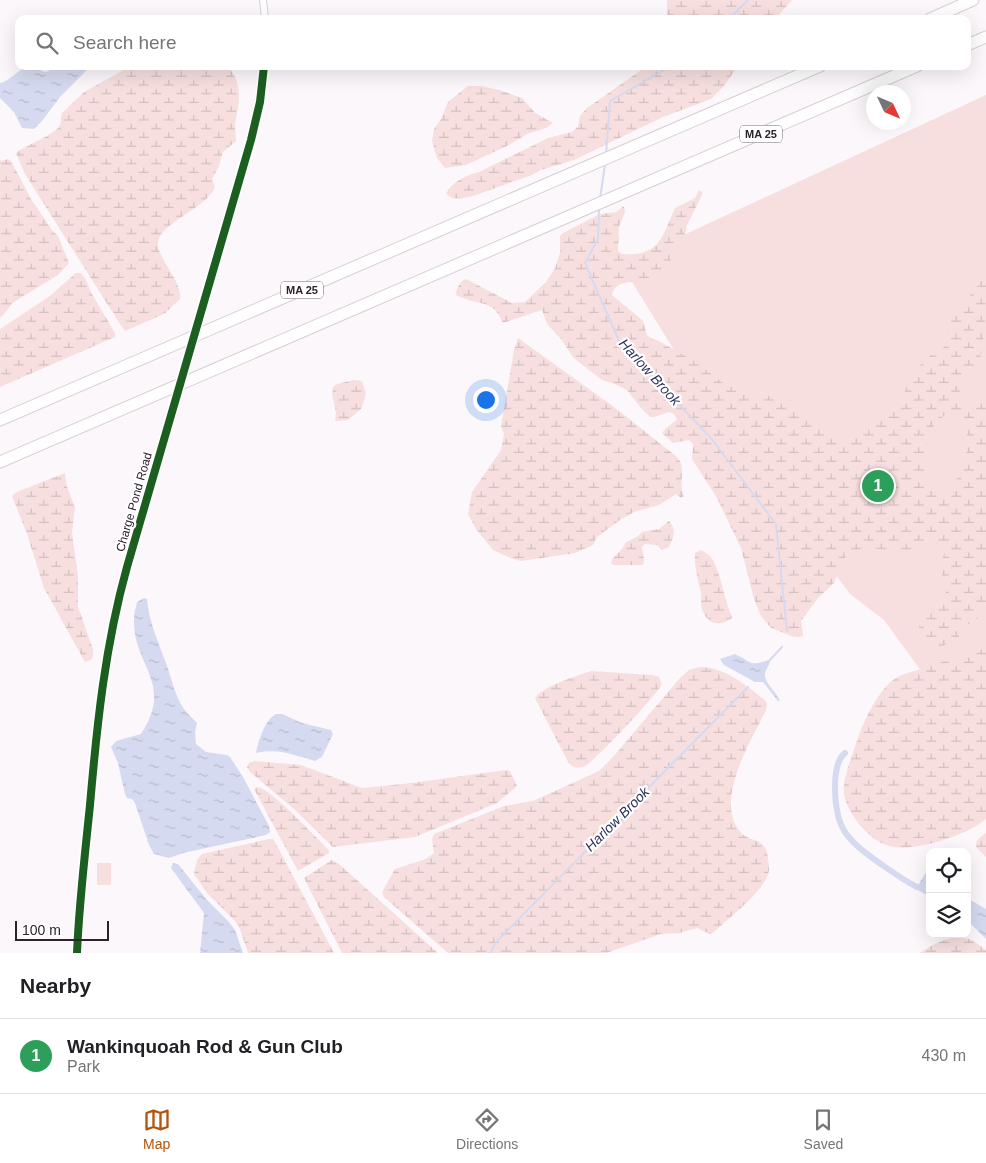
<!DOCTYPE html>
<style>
:root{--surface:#fff;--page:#f2f2f2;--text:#202124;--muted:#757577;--line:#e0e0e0;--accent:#b45309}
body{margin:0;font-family:Arial,sans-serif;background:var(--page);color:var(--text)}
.controls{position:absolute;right:15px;bottom:15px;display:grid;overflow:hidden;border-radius:10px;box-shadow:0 5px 20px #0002}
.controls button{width:45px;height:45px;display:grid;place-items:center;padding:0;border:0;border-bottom:1px solid var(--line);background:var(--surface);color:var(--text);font:25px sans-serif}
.compass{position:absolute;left:866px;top:85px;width:45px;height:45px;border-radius:50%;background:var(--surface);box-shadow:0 5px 20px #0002;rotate:134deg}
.scale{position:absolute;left:15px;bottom:12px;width:94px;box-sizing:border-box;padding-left:5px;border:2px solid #2d212b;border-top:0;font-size:14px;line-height:18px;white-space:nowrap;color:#2d212b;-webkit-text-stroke:4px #fff;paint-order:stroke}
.you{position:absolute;left:485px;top:399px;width:18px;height:18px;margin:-12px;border:4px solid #fff;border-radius:50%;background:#1a73e8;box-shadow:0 0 0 8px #1a73e833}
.badge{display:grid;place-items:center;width:32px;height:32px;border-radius:50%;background:var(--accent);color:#fff;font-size:16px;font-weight:700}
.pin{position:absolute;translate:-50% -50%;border:2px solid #fff;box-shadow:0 1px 5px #0006}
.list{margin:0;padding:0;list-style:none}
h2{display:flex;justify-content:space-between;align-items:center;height:65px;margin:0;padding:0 20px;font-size:21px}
h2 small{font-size:16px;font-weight:400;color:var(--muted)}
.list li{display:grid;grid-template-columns:32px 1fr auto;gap:15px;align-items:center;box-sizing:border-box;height:75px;padding:0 20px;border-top:1px solid var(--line)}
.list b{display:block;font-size:19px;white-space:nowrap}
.list p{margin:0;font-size:16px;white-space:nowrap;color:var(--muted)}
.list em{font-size:16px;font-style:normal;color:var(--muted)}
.icon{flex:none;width:28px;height:28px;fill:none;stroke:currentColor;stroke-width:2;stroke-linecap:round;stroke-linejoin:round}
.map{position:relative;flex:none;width:986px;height:953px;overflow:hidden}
.search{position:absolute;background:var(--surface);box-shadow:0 5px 20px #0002;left:15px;right:15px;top:15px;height:55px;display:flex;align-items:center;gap:12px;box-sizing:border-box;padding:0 18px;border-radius:10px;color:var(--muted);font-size:19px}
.sheet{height:140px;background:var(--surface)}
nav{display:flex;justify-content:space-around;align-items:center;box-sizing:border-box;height:70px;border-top:1px solid var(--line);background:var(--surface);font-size:14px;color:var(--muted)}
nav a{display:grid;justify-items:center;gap:2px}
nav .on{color:var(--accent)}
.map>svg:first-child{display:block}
.green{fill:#f6dfde}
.wetland{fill:url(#wetland-marsh);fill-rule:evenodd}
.water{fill:url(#water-ripples)}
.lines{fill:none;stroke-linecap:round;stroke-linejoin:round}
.stream{stroke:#d6daf0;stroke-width:2}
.canal{stroke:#d6daf0;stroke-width:6}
.minor-casing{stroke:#d8d0d7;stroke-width:8}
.motorway-casing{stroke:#d8d0d7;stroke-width:13}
.minor{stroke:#fffefe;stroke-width:6}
.motorway{stroke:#fffefe;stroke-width:11}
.minor-bridge-casing{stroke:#d8d0d7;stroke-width:8;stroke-linecap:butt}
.minor-bridge{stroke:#fffefe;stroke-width:6}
.cycleway-casing{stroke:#fff;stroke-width:11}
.cycleway{stroke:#1b5e20;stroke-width:8}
.labels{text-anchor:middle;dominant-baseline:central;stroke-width:4.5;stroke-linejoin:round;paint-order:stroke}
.shield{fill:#fff;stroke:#6c646b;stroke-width:1}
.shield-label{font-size:11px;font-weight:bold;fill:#2d212b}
.street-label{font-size:12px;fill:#2d212b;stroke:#fff}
.water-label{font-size:14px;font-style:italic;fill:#2c325b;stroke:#fff}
</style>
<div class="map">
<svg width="986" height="953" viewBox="0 0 986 953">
<defs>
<pattern id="wetland-marsh" width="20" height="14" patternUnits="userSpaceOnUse" patternTransform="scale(1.25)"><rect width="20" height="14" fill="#f6dfde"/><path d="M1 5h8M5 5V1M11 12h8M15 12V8" fill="none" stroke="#d3bfbf"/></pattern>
<pattern id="water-ripples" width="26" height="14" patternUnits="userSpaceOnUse" patternTransform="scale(1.25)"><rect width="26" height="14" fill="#d6daf0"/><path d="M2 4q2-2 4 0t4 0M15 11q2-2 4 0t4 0" fill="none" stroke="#b8bbce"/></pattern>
</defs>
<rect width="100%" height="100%" fill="#fcf7fb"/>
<path class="green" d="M986,95v665l-102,-140 -34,-26 -152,-205 -77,-125z
M97,863h14v22h-14z"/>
<path class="wetland" d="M667,0h125l-17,19h-108z
M131,66h97c16,20 11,36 7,58 0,6 1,11 1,17l-13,11 -4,14 -7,13 3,8c-7,20 -56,37 -57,55 -2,15 25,40 22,57l-16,15 -39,17 -7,-10 -93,-147 -9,-21c10,-8 39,-18 44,-28 2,-4 0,-8 2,-12l22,-21z
M647,66h91l-14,20 -13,13 -48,18 -89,43 -33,10 -9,5 -59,21c-10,2 -19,5 -27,-2 5,-12 21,-19 33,-22l69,-34 24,-6 6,-6 2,-10 7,-8z
M468,86h13l18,4 23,8 13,15 18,10 -7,5 -19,6 -18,11 -43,20 -21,3 -8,-10 -5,-17 2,-12 7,-10 7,-17z
M8,159l3,2 20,38 21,31 6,6 11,27 -11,12 -44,27c-6,5 -8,11 -14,16v-158l2,1z
M699,190l3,2v3l-16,32 1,2c-9,19 -17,40 -38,50 -12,5 -34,-1 -37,16l30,25c6,10 0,17 15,20l39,22 27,21 12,6 57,12 9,11 14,8 13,13 9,5 9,-1 11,-5 4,-5 13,-5 11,-10 16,-9 10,-29 16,-16 17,-11 3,-7 3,-23 24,-26 12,-18c0,25 0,62 -6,85 -7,14 -27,26 -18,44l7,3 17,-3v201l-9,16 -18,11v7c-10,2 -9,6 -16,9 -9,4 -23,-1 -24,-11 0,-6 0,-14 4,-19 6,-6 16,-6 21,-16 5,-11 -3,-22 -3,-33 0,-8 9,-20 -1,-25 -11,-5 -26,9 -36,10 -4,1 -8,0 -12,-1 -25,-4 -37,-7 -54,14l-1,10 -3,8 -16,15 -17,23 2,14 -3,2h-6l-13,-5 -10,-4 -10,-12 -7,-17 -13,-51 -24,-50 -25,-39 1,-15 -4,-4 -16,3 -11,-10 4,-5 11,-8 -3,-6 -5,-2 -15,5h-4l-9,-9 -14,-18 -12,-6 -13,-4 -21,-16 -8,-7 -12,-18 -14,-15 -5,-14 -39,13c-3,-6 -6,-13 -12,-16 -11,-6 -22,-5 -35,-12 0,-6 4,-14 10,-16l46,24 13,-1 21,-20 9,-14 5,-15v-17l3,-3 37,-19 16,-2 8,-6 1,6 -6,15 -1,24 4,3c38,3 40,-17 53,-46l20,-10zM948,412h10l6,4 3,9v23l-1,6 -6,10 -2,13 -11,15 -9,3 -12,-8 -1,-39 9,-23z
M76,273h5l4,5 7,16 23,39v4l-115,50v-58l50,-33z
M518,338l96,69 63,50c11,12 0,25 7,39l-3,2 -5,-4 -17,11 -25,7 -14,8 -23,17 -4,8 -18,8 -54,8 -8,-2 -20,-9 -17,-21 -8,-15 4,-22 29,-42 3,-16 -3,-8 13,-76z
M354,380l8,1 4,13 -5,15 -13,11 -13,1 1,-8 -4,-19 1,-7 4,-3z
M65,473l2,14 8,20 -3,26 6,43v31l15,42v8l-2,3 -6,2 -41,-74 -17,-54 -15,-38 5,-4z
M669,521c8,10 5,15 0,26l-7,3 -5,-5 -12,-1 -3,3 2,13 -1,5h-30l-2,-2c1,-8 12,-11 14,-20l13,-7 4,-4 17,-3z
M701,550c6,3 11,7 14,14 7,17 10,37 17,54 -12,9 -25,7 -30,-9 -2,-6 0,-11 -1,-16 -3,-13 -7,-26 -6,-40z
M986,648v171c-18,16 -73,34 -97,27 -19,-5 -42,-32 -45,-52 -2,-16 10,-43 15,-59 7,-18 20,-46 37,-57 8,-5 19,-7 28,-10 21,-7 41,-13 62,-20z
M699,667c26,0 46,18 66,33l2,4 -1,6c-14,29 -41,73 -34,105 2,9 8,20 17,23 5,2 10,3 14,7 3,3 5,9 5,14 1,6 2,12 -1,18 -8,18 -38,41 -53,55l-4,2 -13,-6 -18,5 -18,1 -55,19h-158l-64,-56 -2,-5 13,-23 31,-10 8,-6 -2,-14 2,-5 70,-28 29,-5 66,-30 14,-14 67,-79 9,-8z
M591,671l61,4 7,2 3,7c-5,11 -67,77 -77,82 -8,3 -12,2 -17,-4l-33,-64c8,-12 42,-22 56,-27z
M254,761l47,4 61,23 50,-5 94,-13 4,1 7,15 -20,17 -82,34 -82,10 -39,-38 -44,-37 -3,-5 2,-4z
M257,787c13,0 60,52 72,63v3l-31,18 -44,-82z
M986,833v24l-10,-10 1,-7z
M269,839h4l3,5 58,109h-86l-8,-24 -5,-8 -28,-28 -13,-19 3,-14 5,-6z
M332,860l7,4 99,89h-96l-38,-75z
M962,937l10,3 14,10v3h-66c14,-10 25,-15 42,-16z"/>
<path class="water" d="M55,66h31v5l-26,26 -18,24 -8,8 -12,-1 -8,-16 -14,-14v-15c11,-2 18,-15 29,-16 13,-1 13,12 26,-1z
M144,598l3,1c2,24 12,44 20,67 5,14 8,30 17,43 3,5 9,9 13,14l-2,9 1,12 10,8 21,3 3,2 13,20 26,49 1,6 -4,3 -83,18 -14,5 -15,-4 -5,-9 -14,-42 -3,-4 -5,-1 -2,-4 -7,-31 -7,-16 5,-6 25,-7c34,-52 -9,-68 -7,-116 0,-5 2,-11 3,-16z
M735,654c18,8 12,13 34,6l1,2c-1,4 -4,7 -5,11 -2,10 13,20 15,28h-2l-15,-19h-8l-31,-17 -4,-6z
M276,714h6l20,9 29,7 2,4 -11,23 -7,4c-20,-6 -39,-13 -59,-8 2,-11 9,-34 20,-39z
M173,863l5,1 29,36 22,22 6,8 8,23h-43l4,-40 -33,-45z
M930,871v26l-14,-8 10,-17z
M967,898l19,11v30l-19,-19z"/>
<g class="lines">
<path class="stream" d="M729,19l19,-19
M606,154l4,-53 61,-35
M600,199l5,-35
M599,208l-1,31 -13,24 35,80 90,94 66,87 11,107
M768,662l14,-15
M490,953l6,-11 252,-255"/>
<path class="canal" d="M845,753c-8,6 -10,22 -10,32 0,43 10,53 43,77 13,9 25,18 39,25"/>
<g class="minor-casing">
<path id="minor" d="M263,0l2,19
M202,307l52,-177 6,-28 4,-36
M77,953l17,-193 12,-100 16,-78 51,-173"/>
</g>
<g class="motorway-casing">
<path id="motorway" d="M930,19l43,-19
M967,45l19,-8
M0,420l820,-354
M0,462l917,-396"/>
</g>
<use href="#minor" class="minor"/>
<use href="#motorway" class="motorway"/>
<g class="minor-bridge-casing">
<path id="minor-bridge" d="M173,409l29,-102"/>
</g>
<use href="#minor-bridge" class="minor-bridge"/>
<g class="cycleway-casing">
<path id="cycleway" d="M77,953c2,-49 8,-99 13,-148 7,-81 15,-159 37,-238l124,-427 9,-38 4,-36"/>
</g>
<use href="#cycleway" class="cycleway"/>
</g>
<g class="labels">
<g class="shield">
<rect x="740" y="125.5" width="42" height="17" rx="4"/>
<rect x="281" y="281.5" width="42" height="17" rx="4"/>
</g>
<g class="shield-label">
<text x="761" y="134">MA 25</text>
<text x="302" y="290">MA 25</text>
</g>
<g class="street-label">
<text transform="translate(134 502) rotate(-74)">Charge Pond Road</text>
</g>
<g class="water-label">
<text transform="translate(650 372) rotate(48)">Harlow Brook</text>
<text transform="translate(617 819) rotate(-45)">Harlow Brook</text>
</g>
</g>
</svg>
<div class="controls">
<button><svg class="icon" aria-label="locate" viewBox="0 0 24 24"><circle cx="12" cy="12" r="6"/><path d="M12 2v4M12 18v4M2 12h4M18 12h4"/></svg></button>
<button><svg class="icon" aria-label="layers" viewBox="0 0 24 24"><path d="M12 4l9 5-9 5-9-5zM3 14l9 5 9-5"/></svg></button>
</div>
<svg class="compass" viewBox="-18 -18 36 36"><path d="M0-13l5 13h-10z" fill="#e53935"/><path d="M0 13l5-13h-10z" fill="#757577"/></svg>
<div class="scale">100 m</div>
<div class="you"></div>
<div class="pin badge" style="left:878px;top:486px;background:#2e9e5b">1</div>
<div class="search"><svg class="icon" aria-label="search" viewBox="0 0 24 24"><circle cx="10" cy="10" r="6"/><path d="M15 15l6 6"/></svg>Search here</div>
</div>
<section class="sheet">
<h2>Nearby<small></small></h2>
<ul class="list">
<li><span class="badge" style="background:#2e9e5b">1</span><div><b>Wankinquoah Rod &amp; Gun Club</b><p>Park</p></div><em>430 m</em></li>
</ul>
</section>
<nav>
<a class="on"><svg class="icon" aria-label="map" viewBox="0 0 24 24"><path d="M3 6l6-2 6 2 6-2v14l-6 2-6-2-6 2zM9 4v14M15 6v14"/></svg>Map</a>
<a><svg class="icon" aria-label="directions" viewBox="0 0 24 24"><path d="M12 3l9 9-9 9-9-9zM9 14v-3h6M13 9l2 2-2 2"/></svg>Directions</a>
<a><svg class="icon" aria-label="saved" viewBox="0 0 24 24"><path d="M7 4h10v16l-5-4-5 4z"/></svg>Saved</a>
</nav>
